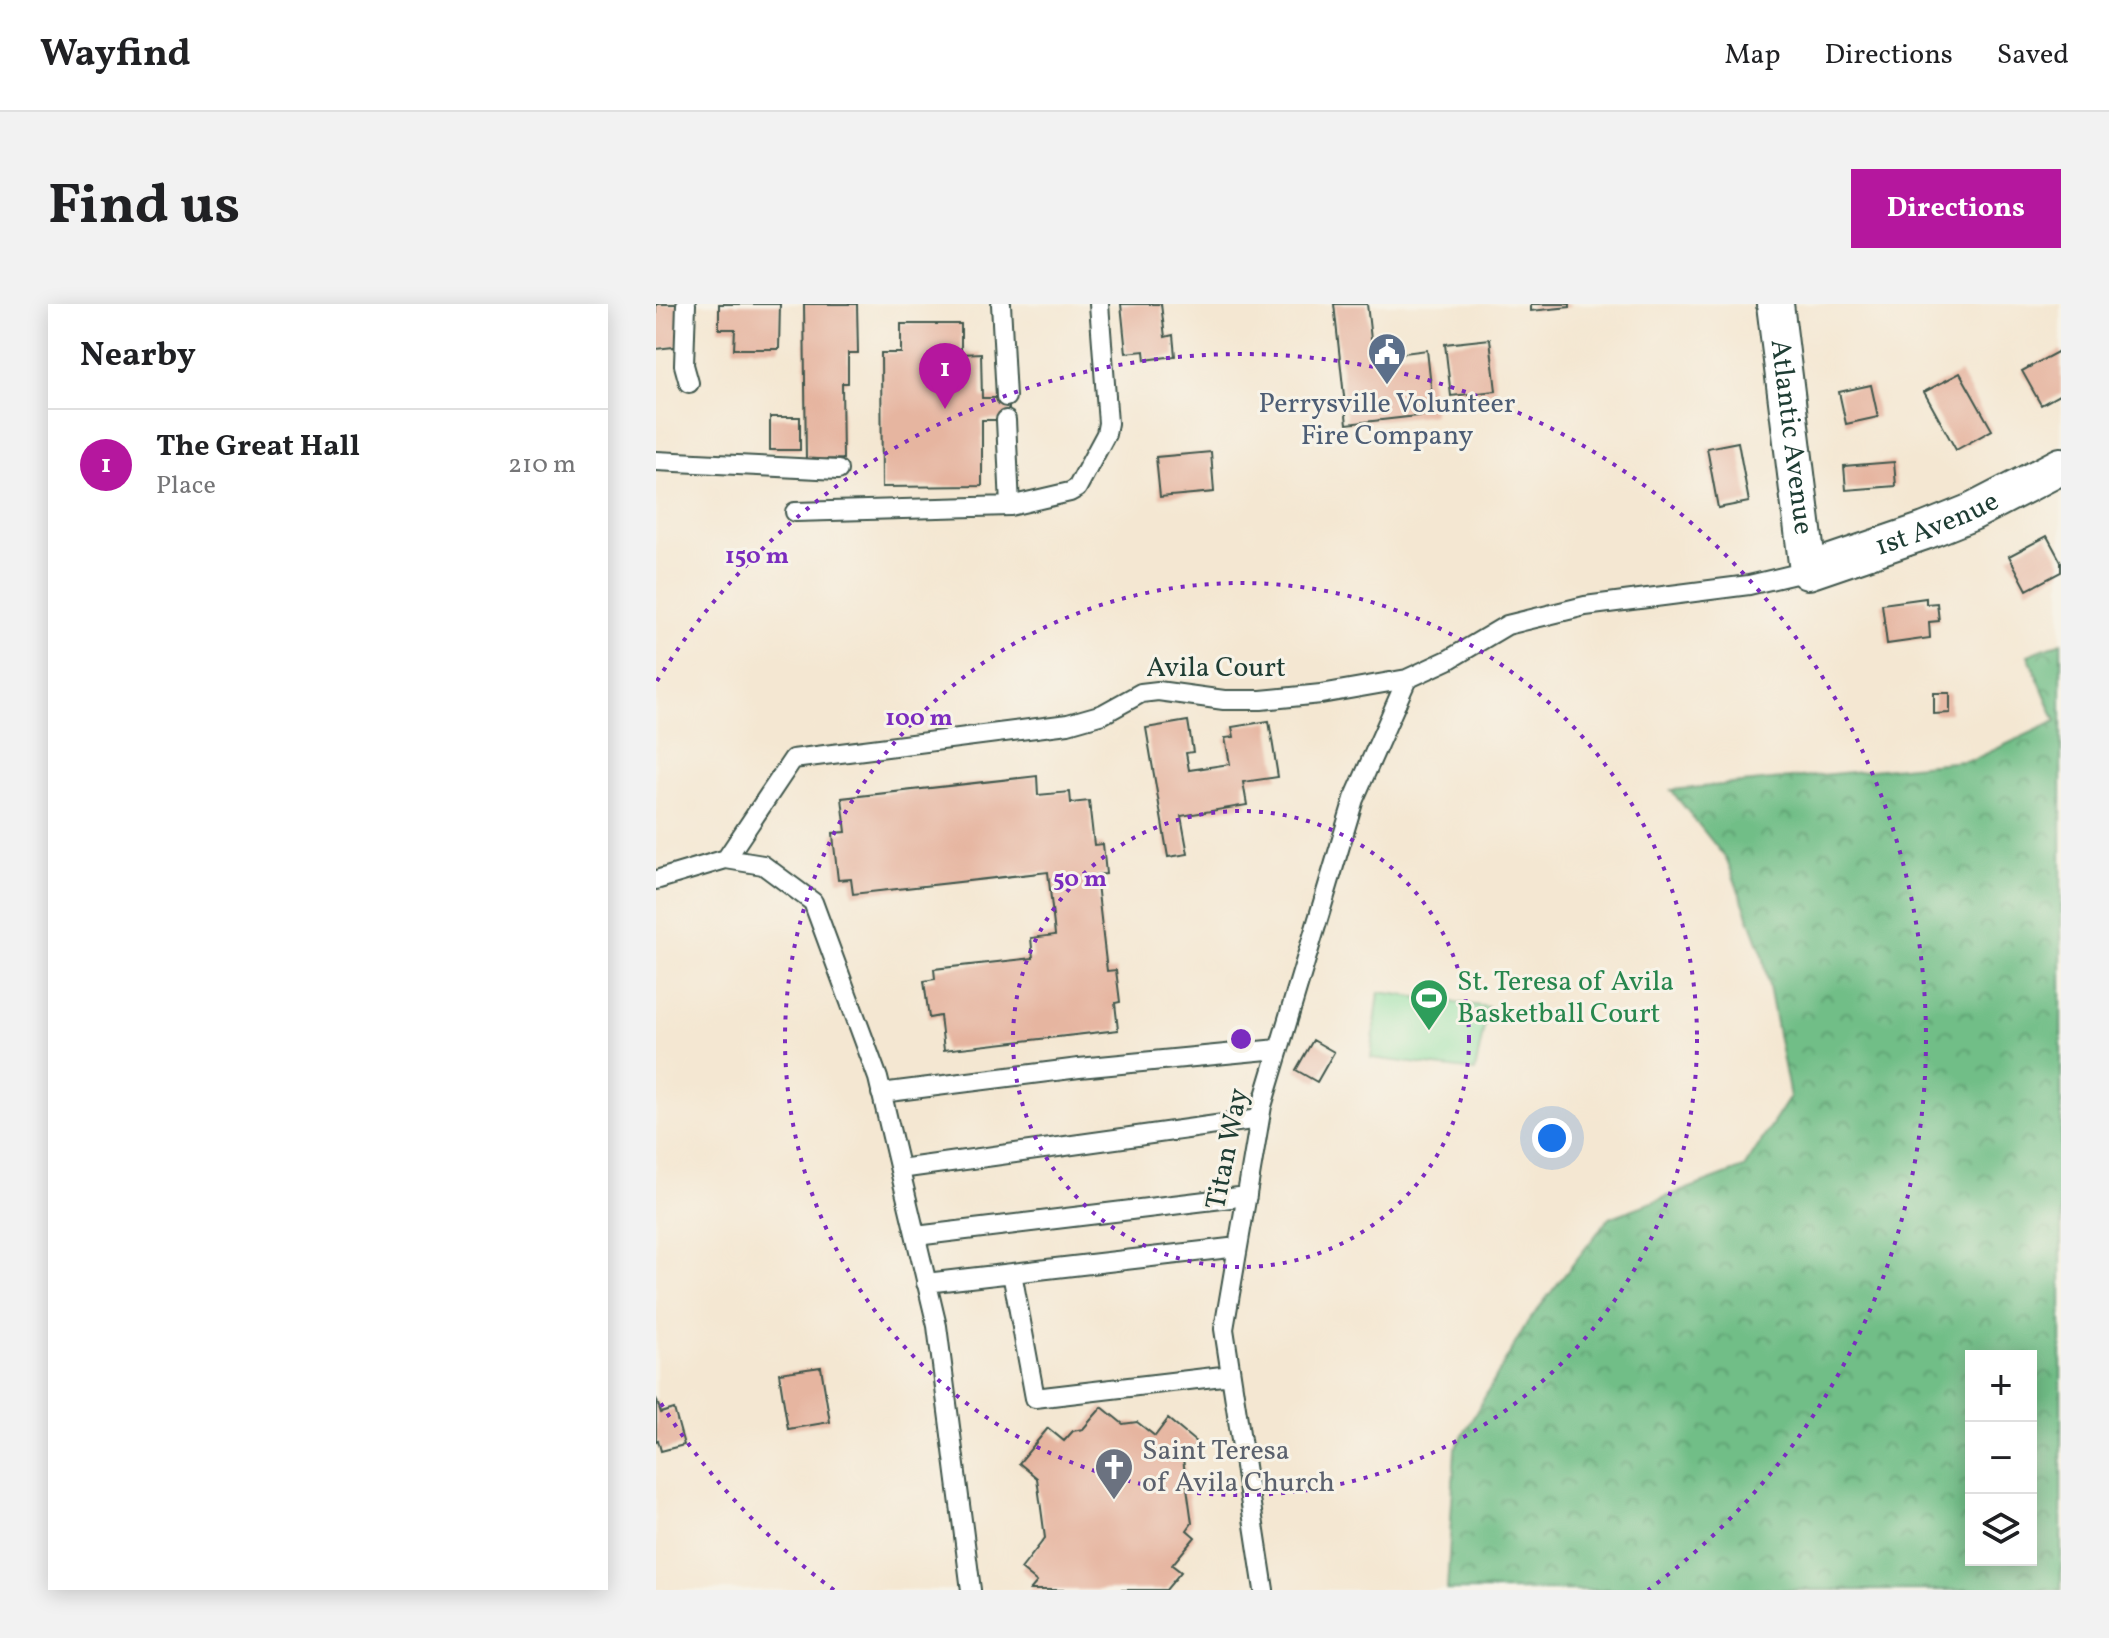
<!DOCTYPE html>
<meta charset="utf-8">
<style>
:root{--surface:#fff;--page:#f2f2f2;--text:#202124;--muted:#757577;--line:#e0e0e0;--accent:#b5179e}
body{margin:0;font-family:Vollkorn,serif;background:var(--page);color:var(--text)}
.controls{position:absolute;right:24px;bottom:24px;display:grid;overflow:hidden;border-radius:0px;box-shadow:0 4px 20px #0003}
.controls button{width:72px;height:72px;display:grid;place-items:center;padding:0;border:0;border-bottom:2px solid var(--line);background:var(--surface);color:var(--text);font:40px sans-serif}
.you{position:absolute;left:896px;top:834px;width:28px;height:28px;margin:-20px;border:6px solid #fff;border-radius:50%;background:#1a73e8;box-shadow:0 0 0 12px #1a73e833}
.badge{display:grid;place-items:center;width:52px;height:52px;border-radius:50%;background:var(--accent);color:#fff;font-size:26px;font-weight:700}
.pin{position:absolute;translate:-50% -66px;filter:drop-shadow(0 2px 4px #0008)}
.pin::after{content:'';position:absolute;top:42px;width:28px;height:24px;background:inherit;clip-path:polygon(0 0,100% 0,50% 100%)}
.list{margin:0;padding:0;list-style:none}
h2{display:flex;justify-content:space-between;align-items:center;height:104px;margin:0;padding:0 32px;font-size:34px}
h2 small{font-size:26px;font-weight:400;color:var(--muted)}
.list li{display:grid;grid-template-columns:52px 1fr auto;gap:24px;align-items:center;box-sizing:border-box;height:112px;padding:0 32px;border-top:2px solid var(--line)}
.list b{display:block;font-size:30px;white-space:nowrap}
.list p{margin:0;font-size:26px;white-space:nowrap;color:var(--muted)}
.list em{font-size:26px;font-style:normal;color:var(--muted)}
.icon{flex:none;width:44px;height:44px;fill:none;stroke:currentColor;stroke-width:2;stroke-linecap:round;stroke-linejoin:round}
.map{position:relative;flex:none;width:1405px;height:1286px;overflow:hidden;border-radius:0px}
header{display:flex;align-items:center;gap:48px;box-sizing:border-box;height:112px;padding:0 40px;background:var(--surface);border-bottom:2px solid var(--line)}
header strong{font-size:38px}
nav{display:flex;gap:44px;margin-inline-start:auto;font-size:28px}
.intro{display:flex;align-items:center;justify-content:space-between;box-sizing:border-box;height:192px;padding:0 48px}
h1{margin:0;font-size:56px}
.button{padding:20px 36px;border-radius:0px;background:var(--accent);color:#fff;font-size:28px;font-weight:700}
main{display:flex;gap:48px;padding:0 48px}
aside{flex:1;background:var(--surface);border-radius:0px;box-shadow:0 4px 20px #0003}
.map>svg:first-child{display:block}
.grass{fill:#8cdfa1;stroke:#568e6a;stroke-width:2}
.forest{fill:url(#forest-crowns);stroke:#487e5e;stroke-width:2;fill-rule:evenodd}
.building{fill:#e6b5a0}
.lines{fill:none;stroke-linecap:round;stroke-linejoin:round}
.service-casing{stroke:#3f564c;stroke-width:22}
.minor-casing{stroke:#3f564c;stroke-width:40}
.service{stroke:#fff;stroke-width:18}
.minor{stroke:#fff;stroke-width:36}
.ring{fill:none;stroke:#7b2cbf;stroke-width:4;stroke-dasharray:4 8}
.labels{text-anchor:middle;dominant-baseline:central;stroke-width:6;stroke-linejoin:round;paint-order:stroke}
.service-label{font-size:28px;fill:#4e5e75;stroke:#f7f3e8}
.street-label{font-size:28px;fill:#1f3d34;stroke:#f7f3e8}
.leisure-label{font-size:28px;fill:#27864d;stroke:#f7f3e8;text-anchor:start}
.worship-label{font-size:28px;fill:#5b616d;stroke:#f7f3e8;text-anchor:start}
.centre{fill:#7b2cbf;stroke:#f7f3e8;stroke-width:4}
.ring-label{font-size:24px;text-anchor:middle;font-weight:bold;fill:#7b2cbf;stroke:#f7f3e8;stroke-width:6;stroke-linejoin:round;paint-order:stroke}
</style>
<header>
<strong>Wayfind</strong>
<nav><a>Map</a><a>Directions</a><a>Saved</a></nav>
</header>
<div class="intro"><h1>Find us</h1><a class="button">Directions</a></div>
<main>
<aside>
<h2>Nearby<small></small></h2>
<ul class="list">
<li><span class="badge">1</span><div><b>The Great Hall</b><p>Place</p></div><em>210 m</em></li>
</ul>
</aside>
<div class="map">
<svg width="1405" height="1286" viewBox="0 0 1405 1286">
<defs>
<pattern id="forest-crowns" width="20" height="18" patternUnits="userSpaceOnUse" patternTransform="scale(2)"><rect width="20" height="18" fill="#71be87"/><path d="M2 6a3 3 0 1 1 6 0M12 15a3 3 0 1 1 6 0" fill="none" stroke="#5c9c6f"/></pattern>
</defs>
<rect width="100%" height="100%" fill="#f7f3e8"/>
<filter id="ink" filterUnits="userSpaceOnUse"><feTurbulence type="fractalNoise" baseFrequency=".0125" numOctaves="2"/><feDisplacementMap in="SourceGraphic" scale="16" xChannelSelector="R" yChannelSelector="G"/><feConvolveMatrix kernelMatrix="1 2 1 2 8 2 1 2 1" color-interpolation-filters="sRGB"/></filter>
<filter id="wash" filterUnits="userSpaceOnUse"><feTurbulence type="fractalNoise" baseFrequency=".006" numOctaves="4" result="noise"/><feDisplacementMap in="SourceGraphic" scale="32" xChannelSelector="R" yChannelSelector="G"/><feGaussianBlur stdDeviation="1.8" result="paint"/><feColorMatrix in="noise" values="0 0 0 0 0 0 0 0 0 0 0 0 0 0 0 0 0 1.4 0 .05"/><feComposite in="paint" operator="in"/></filter>
<g filter="url(#wash)">
<rect width="100%" height="100%" fill="#f4e7d2"/>
<path class="grass" d="M723,688l109,15 -13,64 -104,-13z"/>
<path class="forest" d="M1405,338v948h-614l8,-141 72,-126 82,-105 135,-50 46,-71 -27,-142 -36,-95 -56,-70 302,-30 83,-39 -28,-66zM1315,1052h60v204h-60z"/>
<g id="blocks">
<path class="building" d="M0,0h25l1,42 -26,3z
M63,0h61l-1,45h-45l1,-20h-16z
M148,0h53l1,49h-10v30h-6l1,76 -37,1z
M465,0h40l4,33 8,-2 2,21 -30,4 -1,-9 -18,2z
M678,0h33l6,53 54,-7 7,64 -87,10z
M875,0h39v3l-39,4z
M245,20h60v30l20,-1 1,45h27v22h-27v66l-100,1 -1,-134h20z
M834,35l6,52 -45,5 -6,-52z
M1405,46v44l-20,11 -19,-34z
M1304,69l32,57 -36,20 -32,-58z
M1215,81l7,32 -32,7 -7,-32z
M114,113h30v33h-30z
M1082,138l11,60 -31,6 -11,-60z
M555,148l3,40 -54,5 -4,-40z
M1238,158l2,24 -50,4 -2,-24z
M1391,232l14,26v10l-34,18 -18,-34z
M1270,294v6l11,-1 2,18 -10,1 1,16 -43,6 -5,-40z
M1278,389h16v20l-16,1z
M532,417l5,31 -7,1 3,17 41,-6 -5,-26 9,-1 -2,-10 37,-6 9,56 -35,5 4,23 -66,11 7,38 -20,3 -22,-129z
M381,472l1,19 32,-3 1,11 18,-2 5,44 9,-1 3,30 -10,1 11,96 9,-1 4,32 -5,1 3,27 -174,20 -4,-34 -11,2 -5,-37 11,-2 -1,-10 99,-11 -2,-20 24,-3 -7,-63 -195,22 -2,-15 -13,1 -4,-35 -1,-12 13,-1 -4,-34z
M657,736l21,12 -17,30 -21,-12z
M165,1063l9,55 -42,7 -9,-56z
M0,1094l5,15 13,-4 10,36 -23,6 -3,-11 -2,1z
M446,1103l21,17 14,-2 18,14 13,-17 29,24 -14,16 9,64 -5,7 8,7 -23,28 9,7 -15,18h-136l7,-8 -16,-13 24,-31 -8,-60 -18,-15 29,-35 16,13 9,-10 10,-2z"/>
</g>
</g>
<g filter="url(#ink)">
<use href="#blocks" fill-opacity="0" stroke="#3f564c" stroke-width="2"/>
<g class="lines">
<g class="service-casing">
<path id="service" d="M30,0l-2,61 5,18
M345,0l5,93
M350,116l4,86
M0,157l182,9
M139,208l215,-6 60,-14 7,-4 29,-54 2,-11 -9,-119
M70,555l37,6 50,37 65,176 59,248 34,264
M0,576l70,-21 67,-100 275,-35 35,-10 38,-21 17,-2 66,9h37l60,-6 86,-15 41,-19 59,-35 78,-19 164,-21 59,-14
M225,789l198,-25 199,-19
M244,865l359,-50
M260,932l331,-40
M356,969l23,125 196,-23
M270,979l312,-36
M608,1286l-40,-261 38,-223 92,-307 53,-120"/>
</g>
<g class="minor-casing">
<g id="minor">
<path id="s1" d="M1119,0l33,267 117,-40 47,-19 89,-46"/>
</g>
</g>
<use href="#service" class="service"/>
<use href="#minor" class="minor"/>
</g>
</g>
<g class="ring">
<circle cx="585" cy="735" r="228"/>
<circle cx="585" cy="735" r="456"/>
<path d="M178 1286A685 685 0 0 1 1 1093M1 377A685 685 0 1 1 992 1286"/>
</g>
<defs>
<g id="civic-pin" transform="scale(2)"><path d="M0 17L-7.5 6A9.5 9.5 0 1 1 7.5 6Z" fill="#5c6f8a" stroke="#f7f3e8"/><path d="M-.6-6.5H3V-4.5H.6V-3L4-1V1h2V6H-6V1h2V-1L-.6-3ZM-1.2 2.5V6h2.4V2.5Z" fill="#fff"/></g>
<g id="stadium-pin" transform="scale(2)"><path d="M0 17L-7.5 6A9.5 9.5 0 1 1 7.5 6Z" fill="#2e9e5b" stroke="#f7f3e8"/><path d="M0-5a6.5 5 0 1 0 0 10a6.5 5 0 1 0 0-10ZM-3.5-1.8h7v3.6h-7Z" fill="#fff"/></g>
<g id="church-pin" transform="scale(2)"><path d="M0 17L-7.5 6A9.5 9.5 0 1 1 7.5 6Z" fill="#6b7280" stroke="#f7f3e8"/><path d="M-1.2-6h2.4v3.5h3.3v2.4h-3.3V6h-2.4V-.1h-3.3v-2.4h3.3Z" fill="#fff"/></g>
</defs>
<g fill-rule="evenodd">
<use href="#civic-pin" x="731" y="48"/>
<use href="#stadium-pin" x="773" y="694"/>
<use href="#church-pin" x="458" y="1163"/>
</g>
<g class="labels">
<g class="service-label">
<text x="731" y="100">Perrysville Volunteer<tspan x="731" dy="32">Fire Company</tspan></text>
</g>
<g class="street-label">
<text stroke="none"><textPath href="#s1" startOffset="134">Atlantic Avenue</textPath></text>
<text stroke="none"><textPath href="#s1" startOffset="406">1st Avenue</textPath></text>
<text x="560" y="364">Avila Court</text>
<text transform="translate(572 845) rotate(-79)">Titan Way</text>
</g>
<g class="leisure-label">
<text x="801" y="678">St. Teresa of Avila<tspan x="801" dy="32">Basketball Court</tspan></text>
</g>
<g class="worship-label">
<text x="486" y="1147">Saint Teresa<tspan x="486" dy="32">of Avila Church</tspan></text>
</g>
</g>
<circle cx="585" cy="735" r="12" class="centre"/>
<g class="ring-label">
<text x="101" y="259">150 m</text>
<text x="263" y="421">100 m</text>
<text x="424" y="582">50 m</text>
</g>
</svg>
<div class="controls">
<button>+</button>
<button>−</button>
<button><svg class="icon" aria-label="layers" viewBox="0 0 24 24"><path d="M12 4l9 5-9 5-9-5zM3 14l9 5 9-5"/></svg></button>
</div>
<div class="you"></div>
<div class="pin badge" style="left:289px;top:105px">1</div>
</div>
</main>
